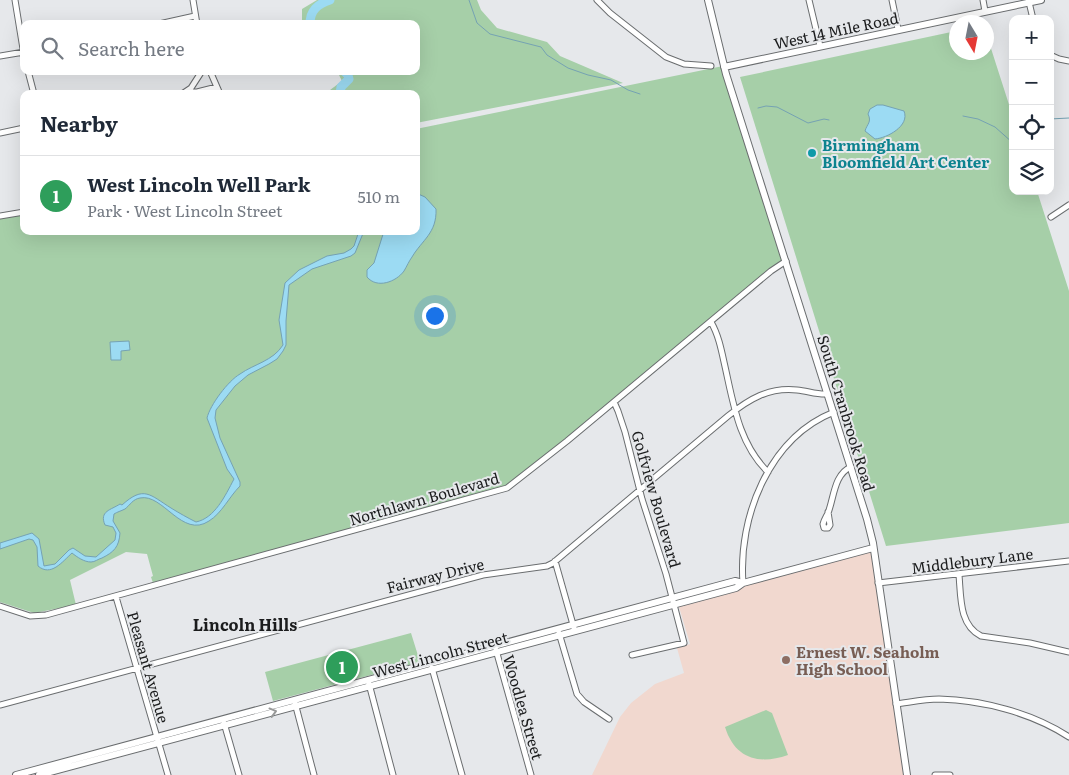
<!DOCTYPE html>
<meta charset="utf-8">
<style>
:root{--surface:#fff;--page:#f6f6f7;--text:#1f2937;--muted:#747a83;--line:#e0e1e3;--accent:#db2777}
body{margin:0;font-family:Literata,serif;background:var(--page);color:var(--text)}
.controls{position:absolute;right:15px;top:15px;display:grid;overflow:hidden;border-radius:10px;box-shadow:0 5px 20px #0002}
.controls button{width:45px;height:45px;display:grid;place-items:center;padding:0;border:0;border-bottom:1px solid var(--line);background:var(--surface);color:var(--text);font:25px sans-serif}
.compass{position:absolute;left:949px;top:15px;width:45px;height:45px;border-radius:50%;background:var(--surface);box-shadow:0 5px 20px #0002;rotate:170deg}
.you{position:absolute;left:434px;top:315px;width:18px;height:18px;margin:-12px;border:4px solid #fff;border-radius:50%;background:#1a73e8;box-shadow:0 0 0 8px #1a73e833}
.badge{display:grid;place-items:center;width:32px;height:32px;border-radius:50%;background:var(--accent);color:#fff;font-size:16px;font-weight:700}
.pin{position:absolute;translate:-50% -50%;border:2px solid #fff;box-shadow:0 1px 5px #0006}
.list{margin:0;padding:0;list-style:none}
h2{display:flex;justify-content:space-between;align-items:center;height:65px;margin:0;padding:0 20px;font-size:21px}
h2 small{font-size:16px;font-weight:400;color:var(--muted)}
.list li{display:grid;grid-template-columns:32px 1fr auto;gap:15px;align-items:center;box-sizing:border-box;height:80px;padding:0 20px;border-top:1px solid var(--line)}
.list b{display:block;font-size:19px;white-space:nowrap}
.list p{margin:0;font-size:16px;white-space:nowrap;color:var(--muted)}
.list em{font-size:16px;font-style:normal;color:var(--muted)}
.icon{flex:none;width:28px;height:28px;fill:none;stroke:currentColor;stroke-width:2;stroke-linecap:round;stroke-linejoin:round}
.map{position:relative;flex:none;width:1069px;height:775px;overflow:hidden}
.search{position:absolute;background:var(--surface);box-shadow:0 5px 20px #0002;left:20px;top:20px;width:400px;height:55px;display:flex;align-items:center;gap:12px;box-sizing:border-box;padding:0 18px;border-radius:10px;color:var(--muted);font-size:19px}
.panel{position:absolute;background:var(--surface);box-shadow:0 5px 20px #0002;left:20px;top:90px;width:400px;height:145px;border-radius:10px}
.map>svg:first-child{display:block}
.education{fill:#f1d8cf}
.green{fill:#a6cfa8}
.water{fill:#9cdbf3;stroke:#75a2b3}
.lines{fill:none;stroke-linecap:round;stroke-linejoin:round}
.stream{stroke:#75a2b3;stroke-width:1}
.river{stroke:#9cdbf3;stroke-width:9}
.minor-casing{stroke:#6a6d6f;stroke-width:7}
.tertiary-casing{stroke:#6a6d6f;stroke-width:8}
.minor{stroke:#fff;stroke-width:5}
.tertiary{stroke:#fff;stroke-width:6}
.oneway{stroke:#989999}
.culture-dot{fill:#0f9aa8;stroke:#e6e8eb;stroke-width:2}
.education-dot{fill:#8d6e63;stroke:#e6e8eb;stroke-width:2}
.labels{text-anchor:middle;dominant-baseline:central;stroke-width:4;stroke-linejoin:round;paint-order:stroke}
.street-label{font-size:15px;fill:#1b1c1d;stroke:#e6e8eb}
.culture-label{font-size:15px;font-weight:bold;fill:#0d838f;stroke:#e6e8eb;text-anchor:start}
.education-label{font-size:15px;font-weight:bold;fill:#785e54;stroke:#e6e8eb;text-anchor:start}
.neighbourhood-label{font-size:16px;font-weight:bold;fill:#1b1c1d;stroke:#e6e8eb}
</style>
<div class="map">
<svg width="1069" height="775" viewBox="0 0 1069 775">
<rect width="100%" height="100%" fill="#e6e8eb"/>
<path class="education" d="M874,548l33,227h-315l28,-58 11,-14 24,-19 29,-11 -7,-25 13,-4 -13,-44z"/>
<path class="green" d="M317,0h160l4,10 16,18 50,14 13,14 63,27 -207,40v-29h-84l-2,-4 12,-9 -3,-6 -30,-4h107v-47h-114v-15z
M956,31v21h30l1,-16 26,81v74h24l32,100v232l-183,23 -146,-469z
M723,66l61,195 -274,228 -314,86 -43,8 -2,-6 2,-1 -6,-22 -21,-2 -56,28 6,25 -42,8 -34,-11v-388l24,-4v21h392v-102z
M411,633l9,29 -147,39 -8,-29z
M766,710l6,3 16,42c-29,10 -53,4 -63,-28z"/>
<path class="water" d="M877,105h6l21,6c6,15 -17,27 -29,28l-10,-8c2,-7 7,-9 3,-17l2,-5z
M416,193l9,4 11,12c1,24 -14,31 -24,48 -3,4 -5,9 -8,14 -8,11 -27,18 -37,6v-7l7,-7 10,-32h32z
M359,231h5l-9,22 -4,3 -39,13 -23,16 -3,36v24l-3,6 -6,8 -8,5 -21,11 -13,11 -19,24 -1,8 5,20 20,44v4c-11,11 -18,27 -31,35 -27,18 -46,-28 -69,-23 -7,1 -10,7 -15,11 -4,2 -8,3 -11,5l-1,7 7,12c-1,14 -6,19 -18,25 -4,1 -7,4 -11,4 -7,0 -14,-5 -19,-9 -10,9 -21,24 -34,13l-1,-19 -4,-7 -4,-1 -29,10v-6l32,-10 7,6 5,27 11,-2 14,-14 4,-2 12,8 11,1 19,-17 1,-7 -3,-6 -8,-2c-6,-14 6,-15 15,-21l2,1c22,-20 28,-10 49,3 8,5 17,10 25,14 19,-4 29,-26 38,-43l-7,-10 -20,-51c3,-13 21,-37 33,-44 14,-10 33,-13 43,-29l-4,-25 6,-37 14,-13 28,-14 17,-3 7,-4 3,-3z
M129,341l1,9 -9,1v9h-10l-1,-18z"/>
<g class="lines">
<path class="stream" d="M469,0l8,23 13,11 51,13 6,8 21,13 20,7 23,5 17,10 12,4
M758,108l8,-2 11,1 31,16 16,-4 5,1
M963,116l15,3 17,8 18,16
M1050,119l19,-1"/>
<path class="river" d="M310,24c0,-14 8,-20 20,-24
M340,94l1,-7 8,-8 -1,-4 -4,-4"/>
<g class="minor-casing">
<path id="minor" d="M15,0l9,55
M193,0l4,24
M597,0l13,13 56,44 18,7 27,2
M809,0l11,46
M892,0l6,29
M983,0l2,11
M1029,2l4,17
M159,24l36,-8
M1050,55l9,4 10,2
M0,56l24,-4
M28,71l6,23
M210,71l10,23
M186,92h11l20,-5
M182,94l9,-6 11,-17
M0,133l24,-5
M0,216l24,-4
M1051,217l18,-12
M711,322c7,12 10,26 13,40 9,39 14,81 44,110
M614,402l4,9 7,21 17,67 24,75 18,69 -52,12
M828,512l2,13 -2,3h-4l-1,-4c1,-4 3,-7 5,-11 6,-15 6,-39 23,-46
M555,561l19,67
M959,575c2,22 0,50 22,61l49,7 39,9
M743,583c-5,-66 26,-145 91,-171
M878,583l191,-22
M116,597l52,178
M0,606l30,10 16,-1 461,-127 60,-47 204,-170 15,-10
M559,633l18,61 7,8 25,17
M496,650l35,125
M432,668l30,107
M368,680l25,95
M295,703l19,72
M896,704c15,-2 29,-5 43,-5 44,1 93,14 130,38
M0,705l483,-130 64,-9 6,-3 175,-147c21,-17 41,-29 69,-26 11,1 20,5 31,4
M224,723l15,52
M935,775h15"/>
</g>
<g class="tertiary-casing">
<path id="tertiary" d="M708,0l18,74 141,445 6,24 34,232
M724,67l317,-67
M16,775l719,-194 8,2 130,-35
M39,775l697,-187 7,-5"/>
</g>
<use href="#minor" class="minor"/>
<use href="#tertiary" class="tertiary"/>
</g>
<defs><path id="oneway-chevron" d="M-2-3.5L2.5 0L-2 3.5" fill="none" stroke-width="1.6" stroke-linecap="round" stroke-linejoin="round" transform="scale(1.25)"/></defs>
<use class="oneway" href="#oneway-chevron" transform="translate(273 712) rotate(-15)"/>
<circle class="culture-dot" cx="812" cy="153" r="5"/>
<circle class="education-dot" cx="786" cy="660" r="5"/>
<g class="labels">
<g class="street-label">
<text transform="translate(836 30) rotate(-12)">West 14 Mile Road</text>
<text transform="translate(847 413) rotate(73)">South Cranbrook Road</text>
<text transform="translate(424 498) rotate(-16)">Northlawn Boulevard</text>
<text transform="translate(657 499) rotate(74)">Golfview Boulevard</text>
<text transform="translate(972 560) rotate(-7)">Middlebury Lane</text>
<text transform="translate(435 575) rotate(-14)">Fairway Drive</text>
<text transform="translate(440 654) rotate(-15)">West Lincoln Street</text>
<text transform="translate(149 667) rotate(74)">Pleasant Avenue</text>
<text transform="translate(524 707) rotate(74)">Woodlea Street</text>
</g>
<g class="culture-label">
<text x="822" y="144">Birmingham<tspan x="822" dy="17">Bloomfield Art Center</tspan></text>
</g>
<g class="education-label">
<text x="796" y="651">Ernest W. Seaholm<tspan x="796" dy="17">High School</tspan></text>
</g>
<g class="neighbourhood-label">
<text x="245" y="624">Lincoln Hills</text>
</g>
</g>
</svg>
<div class="controls">
<button>+</button>
<button>−</button>
<button><svg class="icon" aria-label="locate" viewBox="0 0 24 24"><circle cx="12" cy="12" r="6"/><path d="M12 2v4M12 18v4M2 12h4M18 12h4"/></svg></button>
<button><svg class="icon" aria-label="layers" viewBox="0 0 24 24"><path d="M12 4l9 5-9 5-9-5zM3 14l9 5 9-5"/></svg></button>
</div>
<svg class="compass" viewBox="-18 -18 36 36"><path d="M0-13l5 13h-10z" fill="#e53935"/><path d="M0 13l5-13h-10z" fill="#747a83"/></svg>
<div class="you"></div>
<div class="pin badge" style="left:342px;top:667px;background:#2e9e5b">1</div>
<div class="search"><svg class="icon" aria-label="search" viewBox="0 0 24 24"><circle cx="10" cy="10" r="6"/><path d="M15 15l6 6"/></svg>Search here</div>
<section class="panel">
<h2>Nearby<small></small></h2>
<ul class="list">
<li><span class="badge" style="background:#2e9e5b">1</span><div><b>West Lincoln Well Park</b><p>Park · West Lincoln Street</p></div><em>510 m</em></li>
</ul>
</section>
</div>
